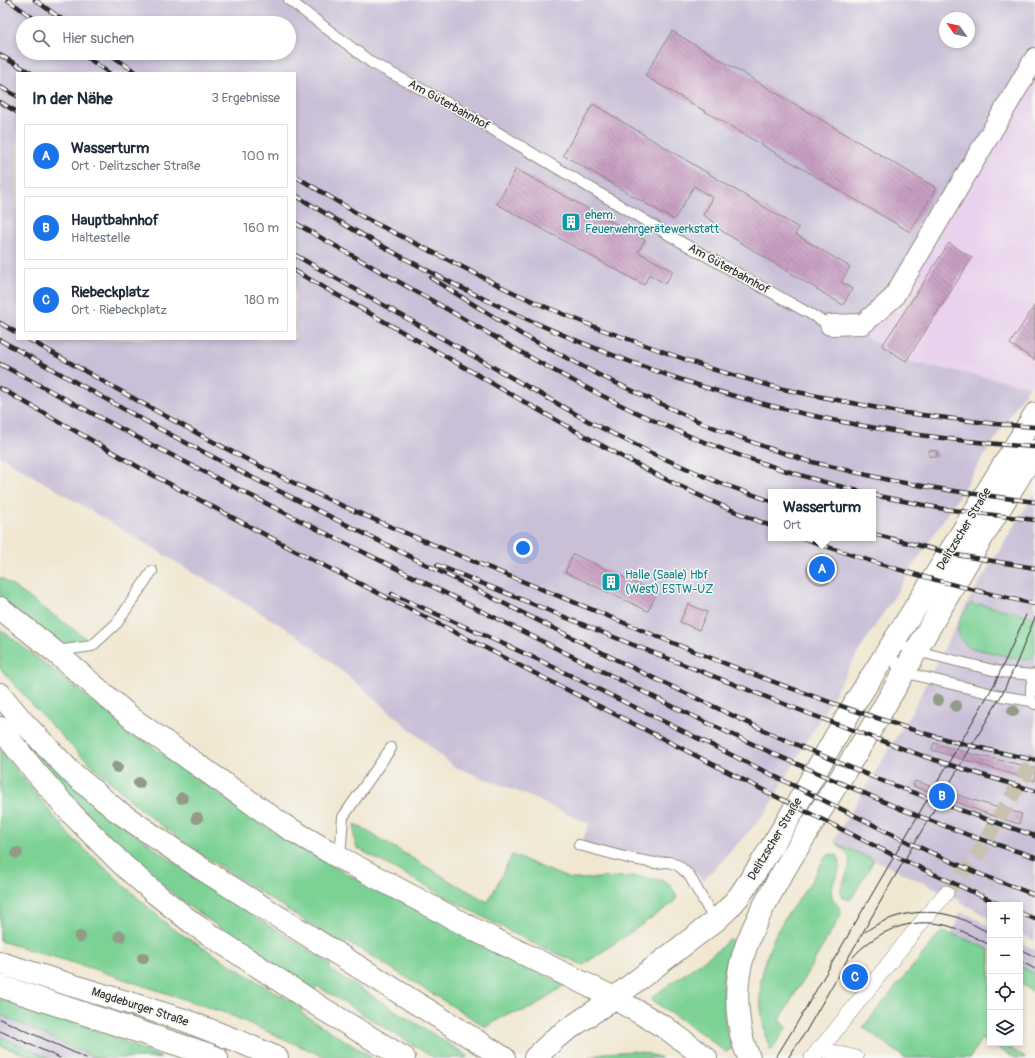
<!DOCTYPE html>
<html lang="de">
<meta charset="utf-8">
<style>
:root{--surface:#fff;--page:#f6f6f7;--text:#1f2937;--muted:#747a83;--line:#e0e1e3;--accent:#1a73e8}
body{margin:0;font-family:Pangolin,sans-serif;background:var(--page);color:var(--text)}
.controls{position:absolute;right:12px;bottom:12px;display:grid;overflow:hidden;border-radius:0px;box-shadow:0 2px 6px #0003}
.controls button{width:36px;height:36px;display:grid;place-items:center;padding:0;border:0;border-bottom:1px solid var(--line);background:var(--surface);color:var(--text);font:20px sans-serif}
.compass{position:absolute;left:939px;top:12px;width:36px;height:36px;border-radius:50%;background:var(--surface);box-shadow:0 2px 6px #0003;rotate:304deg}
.you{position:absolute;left:523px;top:548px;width:14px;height:14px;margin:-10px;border:3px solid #fff;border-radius:50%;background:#1a73e8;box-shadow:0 0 0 6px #1a73e833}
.badge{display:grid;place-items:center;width:26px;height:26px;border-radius:50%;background:var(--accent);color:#fff;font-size:13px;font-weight:700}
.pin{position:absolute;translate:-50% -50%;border:2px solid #fff;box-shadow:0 1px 4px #0006}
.popup{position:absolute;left:768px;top:489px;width:108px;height:52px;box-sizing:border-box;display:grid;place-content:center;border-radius:0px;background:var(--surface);filter:drop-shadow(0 1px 3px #0005);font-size:13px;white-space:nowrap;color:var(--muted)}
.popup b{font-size:15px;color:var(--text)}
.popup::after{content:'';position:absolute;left:50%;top:100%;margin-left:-8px;border:8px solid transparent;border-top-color:var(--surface)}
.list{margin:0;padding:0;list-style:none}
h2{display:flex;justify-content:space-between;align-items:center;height:52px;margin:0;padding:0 16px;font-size:17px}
h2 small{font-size:13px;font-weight:400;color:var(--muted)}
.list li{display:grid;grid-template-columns:26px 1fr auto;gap:12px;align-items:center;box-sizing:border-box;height:64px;margin:0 8px 8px;padding:0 8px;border:1px solid var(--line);border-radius:0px}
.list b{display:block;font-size:15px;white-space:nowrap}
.list p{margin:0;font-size:13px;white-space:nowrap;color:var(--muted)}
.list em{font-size:13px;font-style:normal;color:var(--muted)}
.icon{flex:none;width:22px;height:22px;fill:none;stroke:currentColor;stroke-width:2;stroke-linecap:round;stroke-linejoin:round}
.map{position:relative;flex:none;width:1035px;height:1058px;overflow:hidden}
.search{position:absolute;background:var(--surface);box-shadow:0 2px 6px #0003;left:16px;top:16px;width:280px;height:44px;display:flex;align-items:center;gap:10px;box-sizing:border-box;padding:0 14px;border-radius:22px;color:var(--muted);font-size:15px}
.panel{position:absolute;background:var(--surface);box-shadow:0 2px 6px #0003;left:16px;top:72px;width:280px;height:268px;border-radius:0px}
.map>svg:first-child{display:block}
.built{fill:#e9d2ed}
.industrial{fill:#c9bfd7;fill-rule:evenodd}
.green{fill:#7cd195;stroke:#547e60}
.building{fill:url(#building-back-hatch)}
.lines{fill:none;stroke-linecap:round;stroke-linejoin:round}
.pedestrian-tunnel{stroke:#c9c1b0;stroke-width:15;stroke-dasharray:15 8;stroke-linecap:butt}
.service-casing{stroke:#8e897e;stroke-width:12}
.pedestrian-casing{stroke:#8e897e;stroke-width:16}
.minor-casing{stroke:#8e897e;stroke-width:22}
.tertiary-casing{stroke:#8e897e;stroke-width:24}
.secondary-casing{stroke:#8e897e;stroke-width:24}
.primary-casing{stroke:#8e897e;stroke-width:24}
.service{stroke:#fff;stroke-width:10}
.pedestrian{stroke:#fff;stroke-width:15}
.minor{stroke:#fff;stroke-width:20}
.tertiary{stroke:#fff;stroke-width:22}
.secondary{stroke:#fff;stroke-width:22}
.primary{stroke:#fff;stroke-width:22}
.tram{stroke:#2b2b2b;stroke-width:1}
.rail-casing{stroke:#2b2b2b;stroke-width:4.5}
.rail{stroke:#f6f6f2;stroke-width:3;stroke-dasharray:9;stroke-linecap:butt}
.tree{fill:#919b87}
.labels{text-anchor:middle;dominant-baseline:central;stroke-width:3;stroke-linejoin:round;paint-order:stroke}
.street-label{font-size:12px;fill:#2b2b2b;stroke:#f6f6f2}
.culture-label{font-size:12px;fill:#0d838f;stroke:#f6f6f2;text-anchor:start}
</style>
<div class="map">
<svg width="1035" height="1058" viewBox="0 0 1035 1058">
<defs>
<pattern id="building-back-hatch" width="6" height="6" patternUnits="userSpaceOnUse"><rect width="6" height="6" fill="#c89fc3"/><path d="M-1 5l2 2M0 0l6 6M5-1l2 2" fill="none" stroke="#a3829f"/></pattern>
</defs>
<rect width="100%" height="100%" fill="#f6f6f2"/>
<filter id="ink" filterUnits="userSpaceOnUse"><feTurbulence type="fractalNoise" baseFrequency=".025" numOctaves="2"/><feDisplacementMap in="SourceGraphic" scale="8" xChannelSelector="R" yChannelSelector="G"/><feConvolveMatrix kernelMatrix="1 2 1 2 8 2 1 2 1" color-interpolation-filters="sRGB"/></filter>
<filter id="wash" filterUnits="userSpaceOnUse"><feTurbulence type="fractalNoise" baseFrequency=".012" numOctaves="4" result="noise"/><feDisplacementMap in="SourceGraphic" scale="16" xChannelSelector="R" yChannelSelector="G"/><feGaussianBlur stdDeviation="0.9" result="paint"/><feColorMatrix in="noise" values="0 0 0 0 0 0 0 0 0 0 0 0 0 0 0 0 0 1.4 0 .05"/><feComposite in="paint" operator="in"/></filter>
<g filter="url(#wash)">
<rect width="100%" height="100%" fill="#f1e7d1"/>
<path class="built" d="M1035,53v323l-6,10 -123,-25 -42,-25z"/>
<path class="industrial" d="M0,0h1035v53l-171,283 42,25 123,25 -173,270 -91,158 -62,67 -18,-20 -51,-2 -53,-14 8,-21 -63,-29 -73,-29 -100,-86 -56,-45 -297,-179zM945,18h24v24h-24zM23,23h266v30h-266zM17,73h278v266h-278zM771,492h102v46h-102z
M1035,492v449l-15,-8v-28h-30v13l-30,-16 1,-2 -128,-59 77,-126 57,-112z
M960,912l9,3 21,12v23l-22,-11 -16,-5z
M1020,942l15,8v24l-15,-8z
M0,1015l96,43h-47l-49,-22z"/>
<path class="green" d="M0,577l94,67 -37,4 -57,-50z
M971,603l4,3h2l2,-2 56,13v37c-3,5 -8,6 -14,6l-52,-13c-20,-14 -9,-29 2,-44z
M0,629l167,129 99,69 70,41 228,117 -30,22 -14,5 -11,1 -23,14 -139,-86 -3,5 -151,-97 -50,-38 -68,-61 -37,-39 -38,-43z
M0,702l128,126 74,55 57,36 72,45 -2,5 139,87 -2,2h-32l-102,-63 -15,-9 -3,5 -123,-83 -51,-41 -59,-59 -54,-62 -27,-34z
M0,750l71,87 99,90 93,58 40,23 -2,5 72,45h-46l-99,-44 -131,-44 -97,-29z
M355,824l97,58 36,20 24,-47 58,24h11l53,-3 27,4 9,5 7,12 -4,6 -90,62 -55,-24 -43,-23 -128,-70 -3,-9z
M836,843l38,17 -22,38 -3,2 -7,-3c-2,-5 -1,-8 1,-13 7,-20 13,-26 -7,-41z
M831,854l6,1c9,13 -5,23 -6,37 0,8 10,13 10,23l-62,106 8,6 -16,24 -6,-16 -3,-19 -2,-18 1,-20 6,-22 8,-21 10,-17 25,-35 15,-26z
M941,932c18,3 33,10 49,18v93h11l25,15h-11l-34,-19 -11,19h-65l-42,-31z
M728,939l6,2 -6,16 -5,19 1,37 4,25 4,11 -7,3 -20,-16 -52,-35 -1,-4 69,-49z
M1020,966l15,8v19l-14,-9 -1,1z
M0,999l74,23 38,14 49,22h-65l-96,-43z
M0,1036l49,22h-12l-37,-12z
M633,1051l13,2 16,5h-74l17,-5z"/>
<g id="blocks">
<path class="building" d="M672,31l264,157 -26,44 -265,-156z
M593,104l206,124 -4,6 55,33 -9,15 11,7 -9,16 -131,-80 2,-3 -11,-7 10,-17 -19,-12 -20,34 -111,-65z
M516,169l129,71 -7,12 35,19 -8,13 -16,-10 -5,11 -147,-81z
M949,243l23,15 -66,103 -24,-15z
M1035,305v55l-25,-16z
M929,450l8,1v6l-8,-1z
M807 569a15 15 0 1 1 30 0a15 15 0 1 1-30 0Z
M573,554l84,39 -9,18 -83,-39z
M688,604l19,8 -8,18 -19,-8z
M934,743l42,12 59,13v13l-103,-31z
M915,781l74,24 33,9 -3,10 -28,-9 -78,-29z"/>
</g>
</g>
<g filter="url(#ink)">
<use href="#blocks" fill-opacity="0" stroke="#8e897e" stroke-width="1"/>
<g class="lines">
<path class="pedestrian-tunnel" d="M946,893l31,-38 58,-98"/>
<g class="service-casing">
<path id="service" d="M289,0l83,63 83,44 226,135 149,83
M57,651l35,-5 25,-23 35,-52
M1034,675l-33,-3 -85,-21 -23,-8 -1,12 5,11 7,6 19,5 78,19 30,5 4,3
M1031,701c0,-9 -1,-19 4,-27
M579,845l49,13 27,5 14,-1 10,4 10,9 26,46
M340,858l3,-41 48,-69"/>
</g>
<g class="pedestrian-casing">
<path id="pedestrian" d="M819,1049l37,9
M812,1058l19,-22 90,-113 25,-30"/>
</g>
<g class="minor-casing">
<path id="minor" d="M830,325l33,-1 30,-26 142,-240"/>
</g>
<g class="tertiary-casing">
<path id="tertiary" d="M0,963l184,57 61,24 32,14"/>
</g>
<g class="secondary-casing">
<path id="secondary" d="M614,998l101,-77 14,-13 11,-13 22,-33 26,-42 68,-119 71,-112 108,-175
M749,1058c-4,-10 -8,-20 -9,-30 -4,-23 -4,-49 3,-72 10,-34 29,-65 47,-96 25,-41 51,-82 76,-123 28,-46 53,-92 80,-138 28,-50 59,-99 89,-148"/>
</g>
<g class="primary-casing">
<path id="primary" d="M0,608l54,43 80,69 149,105 57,33 139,74 135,66 52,30 40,30
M0,694l23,28 49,51 44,37 86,59 302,189
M0,728l33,41 40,46 50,50 33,29 39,31 128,84 81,49
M0,986l207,68 10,4
M535,1058l22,-21 57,-39"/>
</g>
<use href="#service" class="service"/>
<use href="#pedestrian" class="pedestrian"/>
<use href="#minor" class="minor"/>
<use href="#tertiary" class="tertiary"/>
<use href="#secondary" class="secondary"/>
<use href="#primary" class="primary"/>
<path class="tram" d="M865,932c26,-19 60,-25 91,-15 12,4 23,11 34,16
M1020,949l15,8
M853,957c23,-26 57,-40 92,-32 16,4 30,13 45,20
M1020,961l15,8
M0,1019l86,39
M0,1031l60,27
M776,1057l21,-34 198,-340 31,-68
M788,1058l17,-25 93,-162 103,-175 16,-34 18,-45"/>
<g class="rail-casing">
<path id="rail" d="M8,0l32,23
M35,0l32,23
M81,53l28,20
M108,53l29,20
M0,55l31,18
M0,87l17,9
M0,102l17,10
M295,176l68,41 145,73 38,17 54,22 112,40 66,19 44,9 76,15 98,12 39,3
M295,195c35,22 71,42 107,62 117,63 241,117 370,149 86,22 175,35 263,41
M295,223c52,30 105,59 157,89 76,45 153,89 235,123 57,24 115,42 175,57
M295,255l293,166 61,31 39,17 32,14 51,18
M295,271c68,39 137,77 205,117 88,50 176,102 271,138
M431,278l90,56 80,42 101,47 63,24 43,14 85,20 61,10 81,11
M0,323l17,10
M28,339c96,54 191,109 291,156 91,42 186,79 279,117 88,37 176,72 267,102 19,6 38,13 58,19 37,11 74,19 112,27
M0,340l156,87 99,52 386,193 135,64 104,44 80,30 75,26
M0,364l146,78 137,70 395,197 96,45 129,56 68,26 64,21
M0,388l149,85 143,76 475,243 134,67 100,46
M873,495l71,14 91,11
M873,534l84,21 78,13
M803,538c76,28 153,49 232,66
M437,565l194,79 184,72 108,40 43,14 69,21
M392,594l147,66 371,183 67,30 58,22
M1020,913l15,6"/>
</g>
<use href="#rail" class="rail"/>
</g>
<g class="tree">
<circle cx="938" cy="700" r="6"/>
<circle cx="956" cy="706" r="6"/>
<circle cx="1013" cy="711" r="6"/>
<circle cx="117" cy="767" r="6"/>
<circle cx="139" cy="783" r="6"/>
<circle cx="182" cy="798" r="6"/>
<circle cx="197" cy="818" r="6"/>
<circle cx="17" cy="853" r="6"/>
<circle cx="120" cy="936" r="6"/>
<circle cx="80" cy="937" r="6"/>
<circle cx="143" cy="958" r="6"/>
</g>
</g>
<defs>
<g id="building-square" transform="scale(1)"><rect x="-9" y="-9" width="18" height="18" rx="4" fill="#0f9aa8" stroke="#f6f6f2"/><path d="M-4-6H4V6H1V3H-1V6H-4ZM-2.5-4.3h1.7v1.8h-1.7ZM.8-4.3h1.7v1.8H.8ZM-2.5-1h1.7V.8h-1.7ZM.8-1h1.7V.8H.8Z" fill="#fff"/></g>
</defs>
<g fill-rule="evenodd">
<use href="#building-square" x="571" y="222"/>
<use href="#building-square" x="611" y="582"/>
</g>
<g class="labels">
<g class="street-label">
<text transform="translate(449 105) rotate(29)">Am Güterbahnhof</text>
<text transform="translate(729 269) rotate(29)">Am Güterbahnhof</text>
<text transform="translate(964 529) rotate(-59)">Delitzscher Straße</text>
<text transform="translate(775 839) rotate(-59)">Delitzscher Straße</text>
<text transform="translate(140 1007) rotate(18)">Magdeburger Straße</text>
</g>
<g class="culture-label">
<text x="585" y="215">ehem.<tspan x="585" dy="14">Feuerwehrgerätewerkstatt</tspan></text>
<text x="625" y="575">Halle (Saale) Hbf<tspan x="625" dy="14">(West) ESTW-UZ</tspan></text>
</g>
</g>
</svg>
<div class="controls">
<button>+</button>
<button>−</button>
<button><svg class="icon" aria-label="locate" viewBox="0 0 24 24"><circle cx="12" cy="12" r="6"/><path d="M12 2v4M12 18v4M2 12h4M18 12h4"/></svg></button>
<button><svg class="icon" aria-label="layers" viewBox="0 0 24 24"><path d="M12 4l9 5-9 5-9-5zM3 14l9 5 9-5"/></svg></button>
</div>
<svg class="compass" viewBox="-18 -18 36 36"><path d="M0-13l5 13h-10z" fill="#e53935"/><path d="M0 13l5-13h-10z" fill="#747a83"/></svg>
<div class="you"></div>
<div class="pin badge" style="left:822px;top:569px">A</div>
<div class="popup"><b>Wasserturm</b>Ort</div>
<div class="pin badge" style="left:942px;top:796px">B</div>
<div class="pin badge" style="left:855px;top:977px">C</div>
<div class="search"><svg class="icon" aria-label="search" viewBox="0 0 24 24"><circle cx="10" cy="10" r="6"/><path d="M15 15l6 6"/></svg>Hier suchen</div>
<section class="panel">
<h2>In der Nähe<small>3 Ergebnisse</small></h2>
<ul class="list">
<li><span class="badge">A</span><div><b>Wasserturm</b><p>Ort · Delitzscher Straße</p></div><em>100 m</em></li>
<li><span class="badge">B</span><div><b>Hauptbahnhof</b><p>Haltestelle</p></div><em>160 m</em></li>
<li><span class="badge">C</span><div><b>Riebeckplatz</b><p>Ort · Riebeckplatz</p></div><em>180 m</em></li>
</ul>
</section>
</div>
